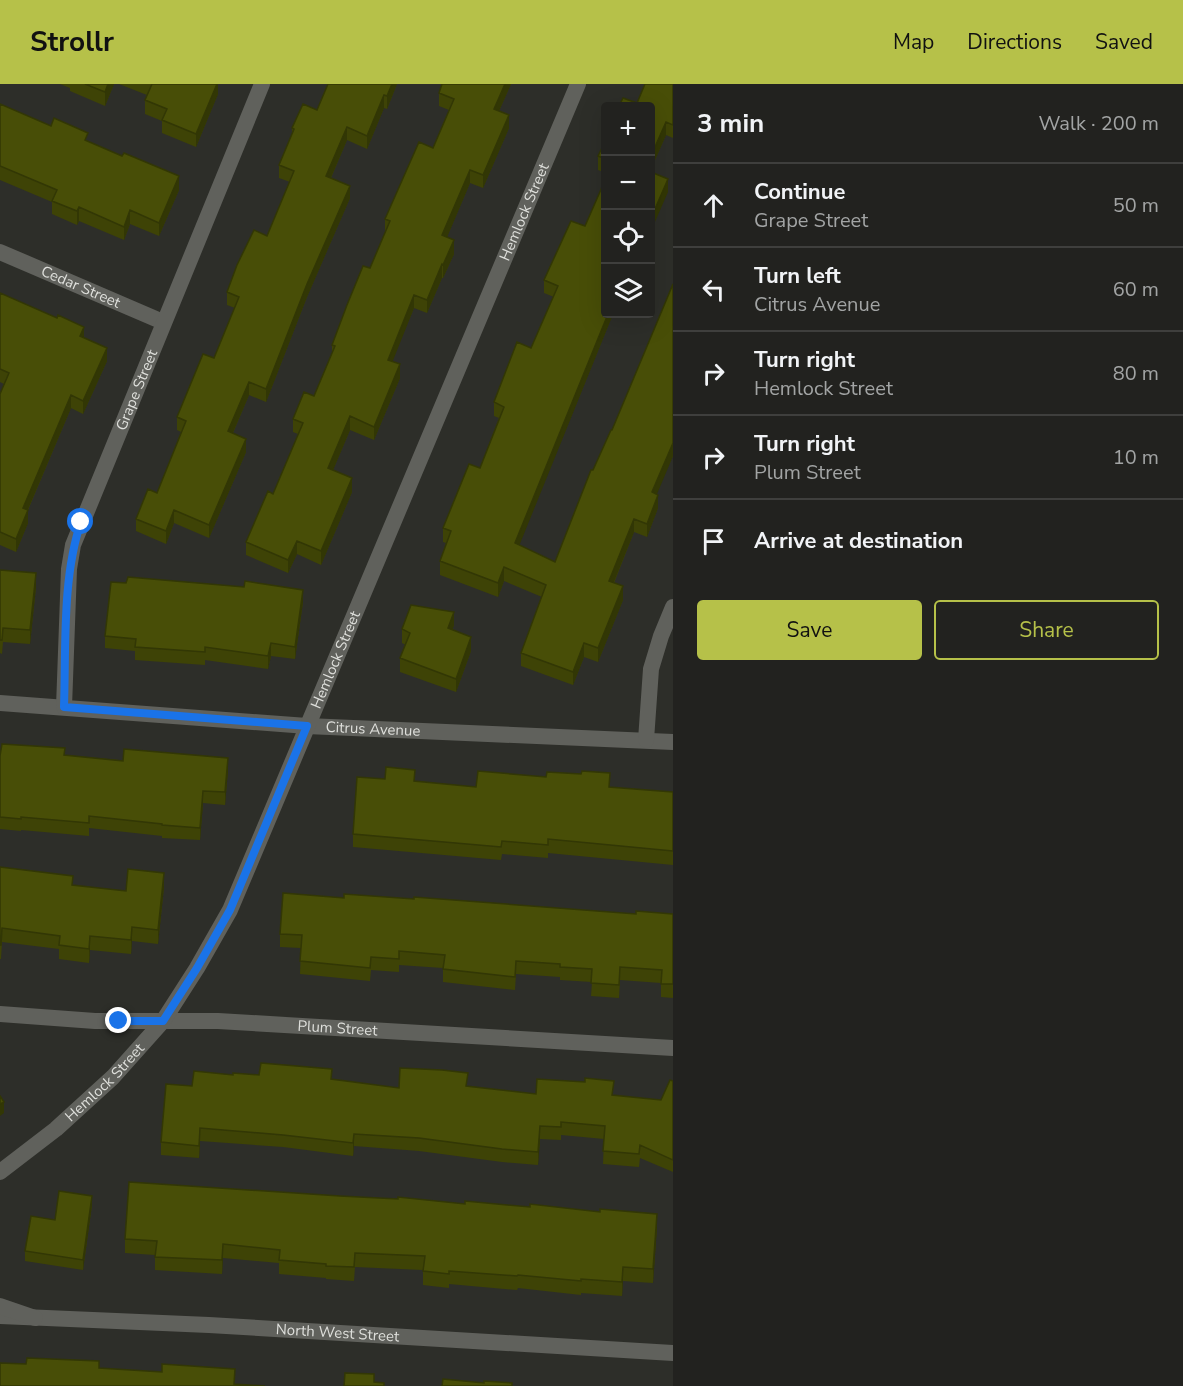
<!DOCTYPE html>
<meta charset="utf-8">
<style>
:root{--surface:#22221f;--page:#2e2f2c;--text:#f1f3f6;--muted:#a2a4a4;--line:#3f3f3d;--accent:#b6c149}
body{margin:0;font-family:"Nunito Sans",sans-serif;background:var(--page);color:var(--text)}
.controls{position:absolute;right:18px;top:18px;display:grid;overflow:hidden;border-radius:6px;box-shadow:0 6px 24px #0002}
.controls button{width:54px;height:54px;display:grid;place-items:center;padding:0;border:0;border-bottom:2px solid var(--line);background:var(--surface);color:var(--text);font:30px sans-serif}
.stop{position:absolute;width:18px;height:18px;margin:-14px;border:4px solid #1a73e8;border-radius:50%;background:#fff}
.stop.end{background:#1a73e8;border-color:#fff;box-shadow:0 2px 6px #0008}
.list{margin:0;padding:0;list-style:none}
h2{display:flex;justify-content:space-between;align-items:center;height:78px;margin:0;padding:0 24px;font-size:26px}
h2 small{font-size:20px;font-weight:400;color:var(--muted)}
.list li{display:grid;grid-template-columns:39px 1fr auto;gap:18px;align-items:center;box-sizing:border-box;height:84px;padding:0 24px;border-top:2px solid var(--line)}
.list b{display:block;font-size:22px;white-space:nowrap}
.list p{margin:0;font-size:20px;white-space:nowrap;color:var(--muted)}
.list em{font-size:20px;font-style:normal;color:var(--muted)}
.actions{display:flex;gap:12px;padding:18px 24px}
.actions a{flex:1;padding:14px 0;border:2px solid var(--accent);border-radius:6px;text-align:center;font-size:21px;color:var(--accent)}
.actions .main{background:var(--accent);color:#111}
.icon{flex:none;width:33px;height:33px;fill:none;stroke:currentColor;stroke-width:2;stroke-linecap:round;stroke-linejoin:round}
.map{position:relative;flex:none;width:673px;height:1302px;overflow:hidden}
header{display:flex;align-items:center;gap:36px;box-sizing:border-box;height:84px;padding:0 30px;background:var(--accent);color:#111}
header strong{font-size:28px}
nav{display:flex;gap:33px;margin-inline-start:auto;font-size:21px}
main{display:flex}
aside{flex:1;background:var(--surface)}
.map>svg:first-child{display:block}
.lines{fill:none;stroke-linecap:round;stroke-linejoin:round}
.minor{stroke:#60615c;stroke-width:16}
.tertiary{stroke:#60615c;stroke-width:16}
.wall{fill:#3e4306}
.shaded-wall{fill:#323705}
.building{fill:#484e07;stroke:#323705;stroke-width:1.5}
.route{stroke:#1a73e8;stroke-width:8}
.labels{text-anchor:middle;dominant-baseline:central;stroke-width:4.5;stroke-linejoin:round;paint-order:stroke}
.street-label{font-size:15px;fill:#dedfdb;stroke:#23241f}
</style>
<header>
<strong>Strollr</strong>
<nav><a>Map</a><a>Directions</a><a>Saved</a></nav>
</header>
<main>
<div class="map">
<svg width="673" height="1302" viewBox="0 0 673 1302">
<rect width="100%" height="100%" fill="#2d2e29"/>
<g class="lines">
<g class="minor">
<path id="s1" d="M0,168l163,70"/>
<path id="s2" d="M0,619l307,23 366,16"/>
<path id="s3" d="M64,623l5,-138 4,-24 189,-461"/>
<path d="M646,656l5,-71 10,-33 12,-29"/>
<path id="s4" d="M0,930l95,7h123l455,27"/>
<path id="s5" d="M0,1232l209,9 464,28"/>
</g>
<g class="tertiary">
<path id="s6" d="M0,1088l56,-43 57,-52 50,-56 34,-53 33,-58 348,-826"/>
<path d="M0,1222l35,12"/>
</g>
</g>
<path class="wall" d="M60,0h54l-9,22 -35,-15v-3z
M119,0h99v10l-22,53 -34,-14v-12l-17,-7v-14l2,-5z
M397,0l-10,25 -3,-1 -17,41 -20,-9 -16,38 19,20 -43,99 -41,105 -17,-7 -16,38 13,19 -37,86 -35,-15 -8,21 -30,-13v-12l21,-26 24,-61 -4,-2v-13l37,-59 21,-50 -8,-3v-13l40,-56 23,-54 -11,-4v-13l13,-30v-7l25,-18z
M442,0h69l-12,27 10,17 -26,60 -13,-5 -23,54 7,17 -11,24h-1l-15,35 -13,-5 -22,53 8,17 -26,62 -24,-10 -17,40 19,22 -31,73 -24,-11 -9,19 -42,-18v-13l27,-48 25,-60 -5,-2v-13l21,-23 18,-42v-9l38,-77 15,-36v-13l48,-71 16,-38 -10,-4v-13z
M673,0v54l-7,-3 -15,34v-63l-14,-3z
M0,20l88,38 91,48 -20,46 -29,-12 -6,16 -45,-19 -2,4 -25,-11v-12l-52,-22z
M606,56v33l-8,-3v-14z
M571,137l35,93h7l-94,231 36,17 38,-92 19,-40 61,-146v172l-17,38 2,14 -11,29 -13,-5 -20,51 9,17 -25,62 -14,-5 -11,28 -52,-19v-13l21,-56 -38,-16 -6,16 -58,-22v-14l6,-18 -3,-1v-14l37,-60 19,-50 -5,-2v-14l37,-54 23,-51 -10,-4v-13z
M0,209l84,44 23,24 -24,53 -12,-6 -43,102v13l-12,29 -16,-7v-151l4,-10 -4,-2z
M0,486l36,17 -6,57 -27,-2 -1,12 -2,-1z
M303,518l-8,57 -24,-3 -3,13 -63,-9v5l-70,-5v-9l-30,-3v-12z
M454,541l-2,5 19,21 -15,41 -56,-20v-14l6,-13 -4,-2v-14z
M65,671l163,15 -3,35 -22,-2 -3,37 -38,-2v-2l-73,-8v8l-68,-6v1l-21,-2v-73z
M415,697l61,6h134l63,5v73l-125,-12v5l-46,-4 -1,6 -148,-13v-13z
M0,783l73,18 53,6 38,-4 -6,57 -26,-3 -1,13 -41,-4 -1,13 -30,-4v-10l-57,-7 -1,17h-1z
M344,814l292,16h37v84l-12,-1v-14l-41,-3 -1,18 -28,-2 1,-14 -32,-2v-3l-44,-3 -1,16 -72,-8v-14l-44,-3v7l-28,-2 -1,11 -70,-7 1,-26 -21,-1v-13z
M233,991h26l73,5 67,8 69,-2 68,8 77,1 48,5 12,-19v91l-33,-14 -1,9 -36,-3 1,-25 -43,-4v5l-21,-1 -2,26 -36,-3 -83,-11 -65,-5 -1,10 -70,-9 -83,-6 -1,17 -38,-3v-13l31,-56z
M92,1121l-9,65 -58,-9v-10l30,-31z
M657,1143l-4,56 -30,-2 -1,15 -41,-3v2l-63,-7 -1,2 -68,-6v4l-26,-3v-15l-68,-3 -1,14 -28,-2v-1l-47,-4v-11l-56,-5 -1,16 -67,-4v-15l-30,-2v-14z"/>
<path class="shaded-wall" d="M108,0h6l-9,22v-14z
M217,0h1v10l-22,53v-13z
M392,0h5l-10,25v-13z
M505,0h6l-17,38v-13z
M384,11v13l-17,41v-13z
M509,31v13l-26,60v-13z
M666,38v13l-15,34v-13z
M347,43v13l-21,49v-13z
M470,86v13l-28,66v-14z
M179,92v14l-20,46v-13z
M668,95v13l-17,39v-13z
M350,102v12l-43,99 -41,105v-13l41,-105z
M79,123v14l-2,4v-14z
M130,126v14l-6,16v-13z
M454,156v14l-11,24v-13z
M442,180v14l-15,35v-13z
M414,211v13l-26,65v-13z
M608,230h5l-98,242v-13z
M84,243v13l-4,-4z
M107,264v13l-24,53v-13z
M400,280v14l-26,62v-13z
M249,298v13l-21,49v-13z
M71,311v13l-48,113v-13z
M350,332v14l-22,52v-14z
M246,355v13l-37,86v-13z
M673,359v13l-21,50v-14z
M352,394v14l-31,73v-14z
M658,411v13l-11,29v-13z
M28,426v13l-12,29v-13z
M174,426v13l-8,21v-13z
M634,435v13l-25,62v-13z
M297,457v13l-9,19v-13z
M504,483v14l-6,16v-14z
M36,489v14l-6,57v-14z
M623,502v14l-25,62v-14z
M303,506v12l-8,57v-12z
M454,528v13l-6,17v-14z
M471,553v14l-15,41v-13z
M271,559v13l-3,13v-13z
M584,559v14l-11,28v-13z
M228,674v12l-3,35v-13z
M203,707v12l-3,37v-12z
M164,789v14l-6,57v-14z
M132,843v14l-1,13v-14z
M90,852v14l-1,13v-14z
M4,1018v11l-4,3v-12z
M540,1042v13l-2,26v-13z
M200,1044v13l-1,17v-12z
M354,1050v12l-1,10v-13z
M92,1112v9l-9,65v-10z
M657,1130v13l-4,56v-14z
M223,1160v14l-1,16v-14z
M623,1183v14l-1,15v-14z"/>
<path class="building" d="M85,0h23l-3,8z
M152,0h65l-21,50 -34,-14 5,-11 -22,-9z
M328,0h64l-5,12 -3,-1 -17,41 -20,-9 -21,49 24,10 -43,98 -41,105 -17,-7 -21,49 18,8 -37,86 -35,-15 -8,21 -30,-12 12,-30 9,4 29,-72 -9,-4 26,-63 11,4 25,-61 -12,-5 10,-27 17,-35 13,6 27,-65 -15,-6 15,-36 -2,-1 11,-24 14,6z
M442,0h63l-11,25 15,6 -26,60 -13,-5 -28,65 12,5 -11,25 -1,-1 -15,36 -13,-5 -26,65 12,4 -26,63 -24,-11 -22,52 24,10 -31,73 -24,-10 -9,19 -42,-18 22,-51 5,3 30,-71 -10,-4 11,-27 10,4 21,-50 -3,-1 15,-40 16,-39 7,2 20,-47 -5,-2 34,-77 14,6 21,-49 -15,-6z
M645,0h28v41l-7,-3 -15,34v-50h-32l4,-8 14,5z
M0,20l51,22 3,-8 34,15 -3,7 37,16 2,-3 55,23 -20,47 -29,-13 -6,17 -45,-20 -2,4 -25,-10 5,-11 -57,-24z
M606,56v19l-8,-3z
M651,88l17,7 -17,39z
M606,94v136h2l-93,229 40,19 36,-92h2l18,-40h1l61,-146v159l-21,49 6,3 -11,29 -13,-5 -25,62 14,5 -25,62 -14,-5 -11,29 -52,-19 25,-68 -42,-18 -6,16 -58,-22 11,-30 -8,-3 26,-64 11,4 24,-61 -10,-5 23,-60 14,6 27,-62 -14,-6 27,-59 14,5z
M0,209l57,25 1,-3 26,12 -4,9 27,12 -24,53 -12,-6 -48,113 5,2 -12,29 -16,-7v-138l9,-21 -9,-4z
M0,486l36,3 -6,57 -27,-2 -1,12h-2z
M128,493l116,10 1,-6 58,9 -8,57 -24,-4 -3,13 -63,-9v5l-70,-5 1,-8 -31,-3 6,-54 15,1z
M411,521l43,7 -6,16 23,9 -15,42 -56,-21 10,-25 -8,-4z
M2,660l63,4 -1,7 59,6 1,-12 104,9 -3,34 -22,-1 -3,37 -38,-3v-1l-73,-8v7l-68,-6v2l-21,-2v-61z
M386,683l29,3 -1,11 62,6 2,-16 68,6 1,-5 34,2 1,-3 28,2 -1,14 64,5v59l-125,-12v6l-46,-4 -1,6 -148,-13 4,-57 28,2z
M0,783l73,9 -1,9 54,6 2,-22 36,4 -6,57 -26,-3 -1,13 -41,-4 -1,13 -30,-4 1,-9 -58,-8 -1,17h-1z
M283,809l61,5v-4l70,5v-2l222,17v-3l37,3v70h-12l1,-14 -42,-3 -1,18 -28,-2 1,-14 -32,-2v-3l-44,-3 -1,16 -72,-8 2,-14 -46,-4v8l-28,-2 -1,11 -70,-7 2,-26 -22,-1z
M261,979l71,6 -1,10 68,9 1,-20 42,2 26,3 -2,13 70,8 1,-15 48,3v-4l29,3 -2,14 49,5 9,-20 3,1v79l-33,-15 -1,9 -36,-3 2,-25 -44,-4v5l-21,-1 -2,26 -36,-3 -83,-11 -65,-4 -1,9 -70,-8 -83,-7 -1,18 -38,-4 5,-58 26,2 2,-15 39,4v-2l26,2z
M0,1012l4,6 -4,2z
M129,1098l211,14 58,3v-2l67,7v-3l65,6v-3l70,8v-3l57,5 -4,55 -30,-2 -1,15 -41,-3v2l-63,-6 -1,1 -68,-5v3l-26,-3 2,-15 -70,-3 -1,14 -28,-1v-2l-47,-4 1,-10 -57,-6 -1,16 -67,-3 2,-16 -32,-2z
M59,1107l33,5 -9,64 -58,-9 6,-35 24,4z
M27,1274l72,3v7l63,4v-8l73,5 -1,15 31,2h-265v-23l26,1z
M345,1289l29,1v8l10,1v3h-40z
M443,1295l41,4v-2l28,2v3h-70z"/>
<g class="lines">
<path class="route" d="M81,438c-19,55 -15,127 -17,185l243,19 -77,184 -33,58 -34,53h-44"/>
</g>
<g class="labels">
<g class="street-label">
<text stroke="none"><textPath href="#s6" startOffset="1110">Hemlock Street</textPath></text>
<text stroke="none"><textPath href="#s1" startOffset="88">Cedar Street</textPath></text>
<text stroke="none"><textPath href="#s3" startOffset="330">Grape Street</textPath></text>
<text stroke="none"><textPath href="#s6" startOffset="624">Hemlock Street</textPath></text>
<text stroke="none"><textPath href="#s2" startOffset="374">Citrus Avenue</textPath></text>
<text stroke="none"><textPath href="#s4" startOffset="338">Plum Street</textPath></text>
<text stroke="none"><textPath href="#s6" startOffset="138">Hemlock Street</textPath></text>
<text stroke="none"><textPath href="#s5" startOffset="338">North West Street</textPath></text>
</g>
</g>
</svg>
<div class="controls">
<button>+</button>
<button>−</button>
<button><svg class="icon" aria-label="locate" viewBox="0 0 24 24"><circle cx="12" cy="12" r="6"/><path d="M12 2v4M12 18v4M2 12h4M18 12h4"/></svg></button>
<button><svg class="icon" aria-label="layers" viewBox="0 0 24 24"><path d="M12 4l9 5-9 5-9-5zM3 14l9 5 9-5"/></svg></button>
</div>
<div class="stop" style="left:81px;top:438px"></div>
<div class="stop end" style="left:119px;top:937px"></div>
</div>
<aside>
<h2>3 min<small>Walk · 200 m</small></h2>
<ul class="list">
<li><svg class="icon" aria-label="ahead" viewBox="0 0 24 24"><path d="M12 20V5M6 11l6-6 6 6"/></svg><div><b>Continue</b><p>Grape Street</p></div><em>50 m</em></li>
<li><svg class="icon" aria-label="left" viewBox="0 0 24 24"><path d="M17 20v-9H6M10 6l-5 5 5 5"/></svg><div><b>Turn left</b><p>Citrus Avenue</p></div><em>60 m</em></li>
<li><svg class="icon" aria-label="right" viewBox="0 0 24 24"><path d="M7 20v-9h11M14 6l5 5-5 5"/></svg><div><b>Turn right</b><p>Hemlock Street</p></div><em>80 m</em></li>
<li><svg class="icon" aria-label="right" viewBox="0 0 24 24"><path d="M7 20v-9h11M14 6l5 5-5 5"/></svg><div><b>Turn right</b><p>Plum Street</p></div><em>10 m</em></li>
<li><svg class="icon" aria-label="arrive" viewBox="0 0 24 24"><path d="M6 21V4h12l-3 4 3 4H6"/></svg><div><b>Arrive at destination</b></div></li>
</ul>
<div class="actions"><a class="main">Save</a><a>Share</a></div>
</aside>
</main>
